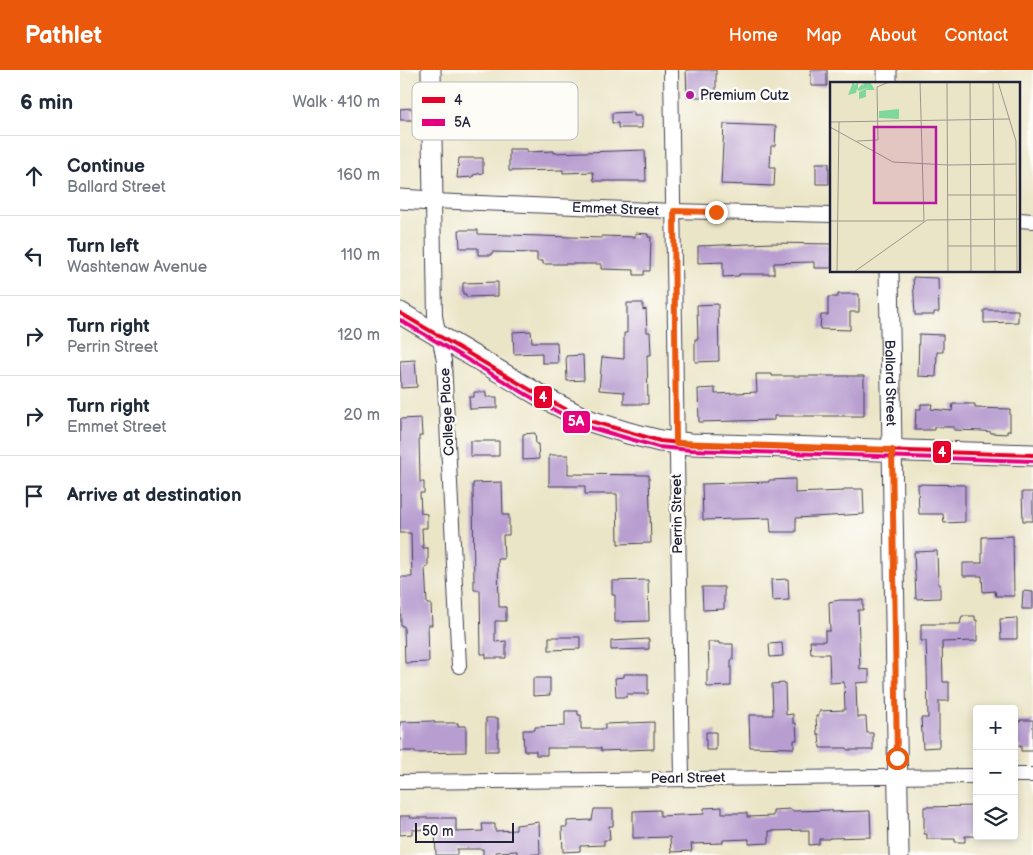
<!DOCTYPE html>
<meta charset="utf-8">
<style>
:root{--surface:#fff;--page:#f2f2f3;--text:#1f2937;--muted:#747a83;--line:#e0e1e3;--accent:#ea580c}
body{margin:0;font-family:"Balsamiq Sans",sans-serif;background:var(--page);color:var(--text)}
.controls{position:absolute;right:15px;bottom:15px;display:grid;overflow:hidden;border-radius:5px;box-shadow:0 2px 8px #0003}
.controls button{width:45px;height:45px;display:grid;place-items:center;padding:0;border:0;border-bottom:1px solid var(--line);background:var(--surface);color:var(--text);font:25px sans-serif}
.scale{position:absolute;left:15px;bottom:12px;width:99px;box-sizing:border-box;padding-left:5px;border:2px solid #22223b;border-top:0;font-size:14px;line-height:18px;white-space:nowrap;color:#22223b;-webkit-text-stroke:4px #fdfcf7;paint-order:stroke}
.stop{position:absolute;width:15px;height:15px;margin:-11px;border:4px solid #ea580c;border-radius:50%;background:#fff}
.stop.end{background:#ea580c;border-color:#fff;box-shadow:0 1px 5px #0008}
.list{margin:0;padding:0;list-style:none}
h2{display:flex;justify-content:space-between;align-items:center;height:65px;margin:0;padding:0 20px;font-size:21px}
h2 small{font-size:16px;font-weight:400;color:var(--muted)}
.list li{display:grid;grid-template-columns:32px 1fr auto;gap:15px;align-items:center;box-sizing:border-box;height:80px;padding:0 20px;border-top:1px solid var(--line)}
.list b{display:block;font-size:19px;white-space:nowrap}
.list p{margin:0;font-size:16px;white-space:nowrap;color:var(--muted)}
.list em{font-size:16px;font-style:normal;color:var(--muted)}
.icon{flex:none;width:28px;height:28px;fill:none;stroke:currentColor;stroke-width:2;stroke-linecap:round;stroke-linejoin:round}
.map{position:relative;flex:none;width:633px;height:785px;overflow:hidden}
header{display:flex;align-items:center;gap:30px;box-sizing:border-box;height:70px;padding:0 25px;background:var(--accent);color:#fff}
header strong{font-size:24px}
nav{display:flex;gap:28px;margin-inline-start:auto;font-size:18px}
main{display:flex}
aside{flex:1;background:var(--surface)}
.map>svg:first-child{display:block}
.building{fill:#b79dd0}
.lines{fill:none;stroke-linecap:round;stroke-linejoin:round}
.street-casing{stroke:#403f50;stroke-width:16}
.secondary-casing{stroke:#403f50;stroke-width:21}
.primary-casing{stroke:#403f50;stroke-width:23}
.street{stroke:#fff;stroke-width:14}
.secondary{stroke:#fff;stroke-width:19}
.primary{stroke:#fff;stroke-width:21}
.bus-1-casing{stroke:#fdfcf7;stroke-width:8}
.bus-2-casing{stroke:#fdfcf7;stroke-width:8}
.bus-1{stroke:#e4002b;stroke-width:4}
.bus-2{stroke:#e5007d;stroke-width:4}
.route{stroke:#ea580c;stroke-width:6}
.poi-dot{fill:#b5179e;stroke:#fdfcf7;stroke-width:2}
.labels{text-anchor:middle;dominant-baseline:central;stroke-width:5;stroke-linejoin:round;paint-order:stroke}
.poi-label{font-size:14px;fill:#22223b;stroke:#fdfcf7;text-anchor:start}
.street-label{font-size:14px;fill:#22223b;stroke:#fdfcf7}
.inset-road{fill:none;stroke:#9b978f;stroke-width:1}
.view{fill:#b5179e;fill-opacity:0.15;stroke:#b5179e;stroke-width:2.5}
.inset-edge{fill:none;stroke:#22223b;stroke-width:2.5}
.key{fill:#fdfcf7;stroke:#bbbbbf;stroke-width:1}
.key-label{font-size:14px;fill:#22223b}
.line-badge{stroke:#fdfcf7;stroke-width:2}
.badge-label{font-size:14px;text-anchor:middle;font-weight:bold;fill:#fff}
</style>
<header>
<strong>Pathlet</strong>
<nav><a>Home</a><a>Map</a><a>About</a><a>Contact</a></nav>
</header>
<main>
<aside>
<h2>6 min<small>Walk · 410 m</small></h2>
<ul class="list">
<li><svg class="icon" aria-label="ahead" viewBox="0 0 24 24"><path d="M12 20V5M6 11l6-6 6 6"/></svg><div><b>Continue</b><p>Ballard Street</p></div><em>160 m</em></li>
<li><svg class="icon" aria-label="left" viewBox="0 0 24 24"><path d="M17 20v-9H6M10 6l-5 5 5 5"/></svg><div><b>Turn left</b><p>Washtenaw Avenue</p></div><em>110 m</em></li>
<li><svg class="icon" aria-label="right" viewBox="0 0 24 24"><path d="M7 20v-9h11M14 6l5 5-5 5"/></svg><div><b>Turn right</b><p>Perrin Street</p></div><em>120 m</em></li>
<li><svg class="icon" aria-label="right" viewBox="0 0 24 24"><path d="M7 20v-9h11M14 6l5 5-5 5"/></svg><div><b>Turn right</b><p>Emmet Street</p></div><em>20 m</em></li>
<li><svg class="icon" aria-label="arrive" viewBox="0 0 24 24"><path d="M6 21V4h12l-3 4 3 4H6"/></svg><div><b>Arrive at destination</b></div></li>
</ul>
</aside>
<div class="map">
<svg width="633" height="785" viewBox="0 0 633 785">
<rect width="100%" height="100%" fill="#fdfcf7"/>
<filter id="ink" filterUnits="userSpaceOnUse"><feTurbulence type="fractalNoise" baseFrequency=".02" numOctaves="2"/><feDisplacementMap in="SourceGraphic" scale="10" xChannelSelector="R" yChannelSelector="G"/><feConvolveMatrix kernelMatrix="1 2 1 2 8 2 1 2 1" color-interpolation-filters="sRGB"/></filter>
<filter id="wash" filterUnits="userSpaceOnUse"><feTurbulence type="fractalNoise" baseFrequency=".0096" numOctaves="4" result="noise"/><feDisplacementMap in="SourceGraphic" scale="20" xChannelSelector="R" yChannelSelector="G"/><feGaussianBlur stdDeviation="1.12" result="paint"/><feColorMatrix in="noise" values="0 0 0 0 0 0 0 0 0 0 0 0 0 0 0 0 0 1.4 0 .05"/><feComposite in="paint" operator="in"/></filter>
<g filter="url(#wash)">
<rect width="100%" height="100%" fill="#ebe5c7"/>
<g id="blocks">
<path class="building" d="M286,0h30v27h-29z
M411,0h16v16h-16z
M12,38l1,12h-13v-11z
M234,42v4h8v12h-24v-5h-6v-10z
M324,54l52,2 -1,20h-4l-1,21h5l-1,19 -53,-2z
M109,79h18v3l27,-1v2l91,-3 1,31h-52l-1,-9 -30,1v-3l-54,1z
M59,88h24v15l-10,2v2l-16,1z
M416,93h13v21h-13z
M59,160h19v4l124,4v-2l33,1v-4l13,1v3h3l-1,34h-6v4h-10v-5l-33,-1v-5h-58v-3h-6v-8l-45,-1v3h-14v-7h-18z
M373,173l59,1v24h-18v-6l-40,1v11h-35v2l-16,1v-15l-25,1v-17z
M513,207l25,1 1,34h-5v3h-19z
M98,212v14l-32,1v-3h-3v-11z
M438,224h21v18h-9v18l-30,-1 1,-14h7v-18h10z
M227,233h16v7l3,-1 1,23h3l1,23h-4l1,49h-24v-12l-25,-2 3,-33 22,2v-26h3z
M318,234l1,57 -24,1v-23h3l-1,-34z
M584,240h34v12l-34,1z
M131,261l1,11h25l1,21h-16v-10l-28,1 -1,-22z
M519,264l24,1v17h-6l-1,25 -18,-1z
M183,285l1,25 -17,1 -1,-25z
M15,290l2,27 -16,1 -1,-27z
M356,304h16v2h92v40h-90v4l-75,2 -1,-33 17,-1v6l42,-2z
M74,322h12v5h11v11l-27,1 -1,-12h5z
M521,334h11l-1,5 21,2 1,-7h22v4l35,1v22h-3v3l-16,-1v-1l-8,-1 -29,-1v-3h-20v3h-19l1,-21h5z
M21,348l1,18h-3l1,46h4v11h-4l1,20 6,1v14h-5l1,20h5v19h-3l2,37h4l1,21h-4l1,37 -24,1 -1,-37h-3l-1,-49h12l-1,-44h-11v-114z
M135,363l1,11h2l1,15 -16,1v-26z
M70,371h29v15h-29z
M149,385h19v19l81,1 2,68 -33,1 -1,-50h-32v-8h-36z
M395,409v14l49,-2v-2h19l1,25 -68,4v14h-25l-1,-14 -67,2 -1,-36 67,-2v-2z
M102,412l1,33h6v20h-6l1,24h-6l1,48h7v14h-11v21l11,-1v17h-20v-4h-5l-1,-64h-6l-1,-107z
M518,414l47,1v37l-21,1 -1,-9h-24z
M622,422h11v29h-10z
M613,466l1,60h-18l-1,-5 -12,1 -1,-16h-19v-13h19v-26z
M537,481l1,33h2v14l-24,1 -2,-47z
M388,509l1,21 -17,1 -1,-21z
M248,510l1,41 -34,1v-27h-3v-14z
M302,517h22v22l-21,1z
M623,521l10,1v17h-11z
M440,530h23v10h-5l2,59 9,1v12l-13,1 1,34h9l1,16h6v17h-26v-2h-27l-1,-14h-2l-1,-18h3v-5l26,-1 -1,-28 -14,1 -1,-29h-18l-1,-13h15v-10h5l-1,-29z
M562,546h13v4h2v21l-35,1 1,40h6v19h-10v46l-16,1 -2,-30h7l-1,-48 -1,-29h-5v-17h39z
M617,548v21h-16l-1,-20z
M149,567h31v12l-31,1z
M249,569v10l-38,1v-9z
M308,572h11v2h14v16h-2v26l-24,1v-17l2,-1z
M382,573l1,13 -13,1 -1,-13z
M224,604h24v20h-21v3h-11l-1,-19 9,-1z
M133,608h17v17l-17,1z
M385,613l1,32 7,-1v9h3l1,17h-3v8l-44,-1 -1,-32h24l-1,-31z
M165,641h13v4h3v14h24v-5l49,-2v27l-53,2v-3h-54v7h-11v-4h-12l-1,-21h12v-3l30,-1z
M86,648h12v33h-12z
M620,650h13v31h-12v-5h-7v-24h6z
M34,651v2h24v3h8v26l-51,1v-2h-15v-29z
M306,662h10v18h-10z
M575,736v30h-10v6h-10v-3h-28v-5h-3v-27z
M322,737v6h25v4l26,-1v-6l18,-1 1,2 40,-1v2l38,-1 1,26 -42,1v1h-10v5l-10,1v-15l-40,1v12l-20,1v-5l-26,1v3l-32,1 1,7 -21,1 -1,-15 -37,1v-27l27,-1v6l44,-2v-6z
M194,739h19v17h-4l1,14h-6v5l-24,1v5l-17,1 -1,-25h5v-6l25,-1z
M0,746h10v2h46v14l27,-1 -1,-7h13v7l21,-1v-5l23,-3 1,32 -23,1v-4l-21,1v3h-13v-6h-26v6h-21l-1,-26 -23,1v4l-12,1z"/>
</g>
</g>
<g filter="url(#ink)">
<use href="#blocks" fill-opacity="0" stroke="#403f50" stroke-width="1"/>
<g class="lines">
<g class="street-casing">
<g id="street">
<path d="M271,0l11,708"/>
<path d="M619,150l14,1"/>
<path id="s1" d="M59,596l-15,-305 -9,-45 -2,-115 240,10 159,4"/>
<path d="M614,705h19"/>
<path d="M0,712l577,-6"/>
</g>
</g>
<g class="secondary-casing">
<g id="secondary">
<path d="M487,0v14"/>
<path d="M0,129l33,2 -2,-131"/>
<path id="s2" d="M489,201l10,584"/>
</g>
</g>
<g class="primary-casing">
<path id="primary" d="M0,243l144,85 43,22 41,13 32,8 31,3 342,11"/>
</g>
<use href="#street" class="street"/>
<use href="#secondary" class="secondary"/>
<use href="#primary" class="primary"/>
<g class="bus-1-casing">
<path id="bus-1" d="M0,243l144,85 43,22 73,21 31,3 342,11"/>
</g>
<g class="bus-2-casing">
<path id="bus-2" d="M0,250l141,83 44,23 73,21 33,3 342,11"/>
</g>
<use href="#bus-1" class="bus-1"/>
<use href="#bus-2" class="bus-2"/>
</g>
</g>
<g class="lines" filter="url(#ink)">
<path class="route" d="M316,142l-42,-1 2,232 216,7 5,308"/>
</g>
<circle class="poi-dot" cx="290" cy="25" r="5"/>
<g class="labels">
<g class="poi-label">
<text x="300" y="25">Premium Cutz</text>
</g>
<g class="street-label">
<text stroke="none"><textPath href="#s1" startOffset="649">Emmet Street</textPath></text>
<text stroke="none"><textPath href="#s2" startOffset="112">Ballard Street</textPath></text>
<text transform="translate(47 342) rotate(-93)">College Place</text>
<text transform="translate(277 444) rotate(-91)">Perrin Street</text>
<text transform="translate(288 708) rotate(-1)">Pearl Street</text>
</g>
</g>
<g transform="translate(430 12)">
<rect width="190" height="190" fill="#ebe5c7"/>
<path d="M23,0l2,3 3,-3v7l4,-5 2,2 -1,-3 7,-1 5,8h-9v7l-7,2v-7l11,-5 -11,4 -2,-2 -1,4 -8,2zM69,27v10l-20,-1v-7z" fill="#7fd79c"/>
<path class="inset-road" d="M117,0l1,190M140,0l1,190M163,0l2,190M168,0l18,59 1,131M0,40l180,-3M0,45l63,35 55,3M27,59l21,-1 -1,-53 12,-5M118,83l68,-1M118,113h68M0,139h94l-4,-139M118,164h69M7,190l2,-150M24,190l73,-52 93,-1"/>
<path class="view" d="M44,45h62v76h-62z"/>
<rect width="190" height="190" class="inset-edge"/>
</g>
<rect x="12" y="12" width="166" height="58" rx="8" class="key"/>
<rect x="22" y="27" width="23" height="6" fill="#e4002b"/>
<rect x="22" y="49" width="23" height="7" fill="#e5007d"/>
<g class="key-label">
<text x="54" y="35">4</text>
<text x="54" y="57">5A</text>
</g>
<g class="line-badge">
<rect x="133" y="315" width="20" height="24" rx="5" fill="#e4002b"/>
<rect x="162" y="340" width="29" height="24" rx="5" fill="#e5007d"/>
<rect x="532" y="370" width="20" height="24" rx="5" fill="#e4002b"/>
</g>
<g class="badge-label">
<text x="143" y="332">4</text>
<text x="176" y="356">5A</text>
<text x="542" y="387">4</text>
</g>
</svg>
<div class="controls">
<button>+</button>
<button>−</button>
<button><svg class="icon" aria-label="layers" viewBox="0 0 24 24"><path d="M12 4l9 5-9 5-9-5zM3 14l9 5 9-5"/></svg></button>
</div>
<div class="scale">50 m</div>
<div class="stop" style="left:497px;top:688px"></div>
<div class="stop end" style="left:316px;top:142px"></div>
</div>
</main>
